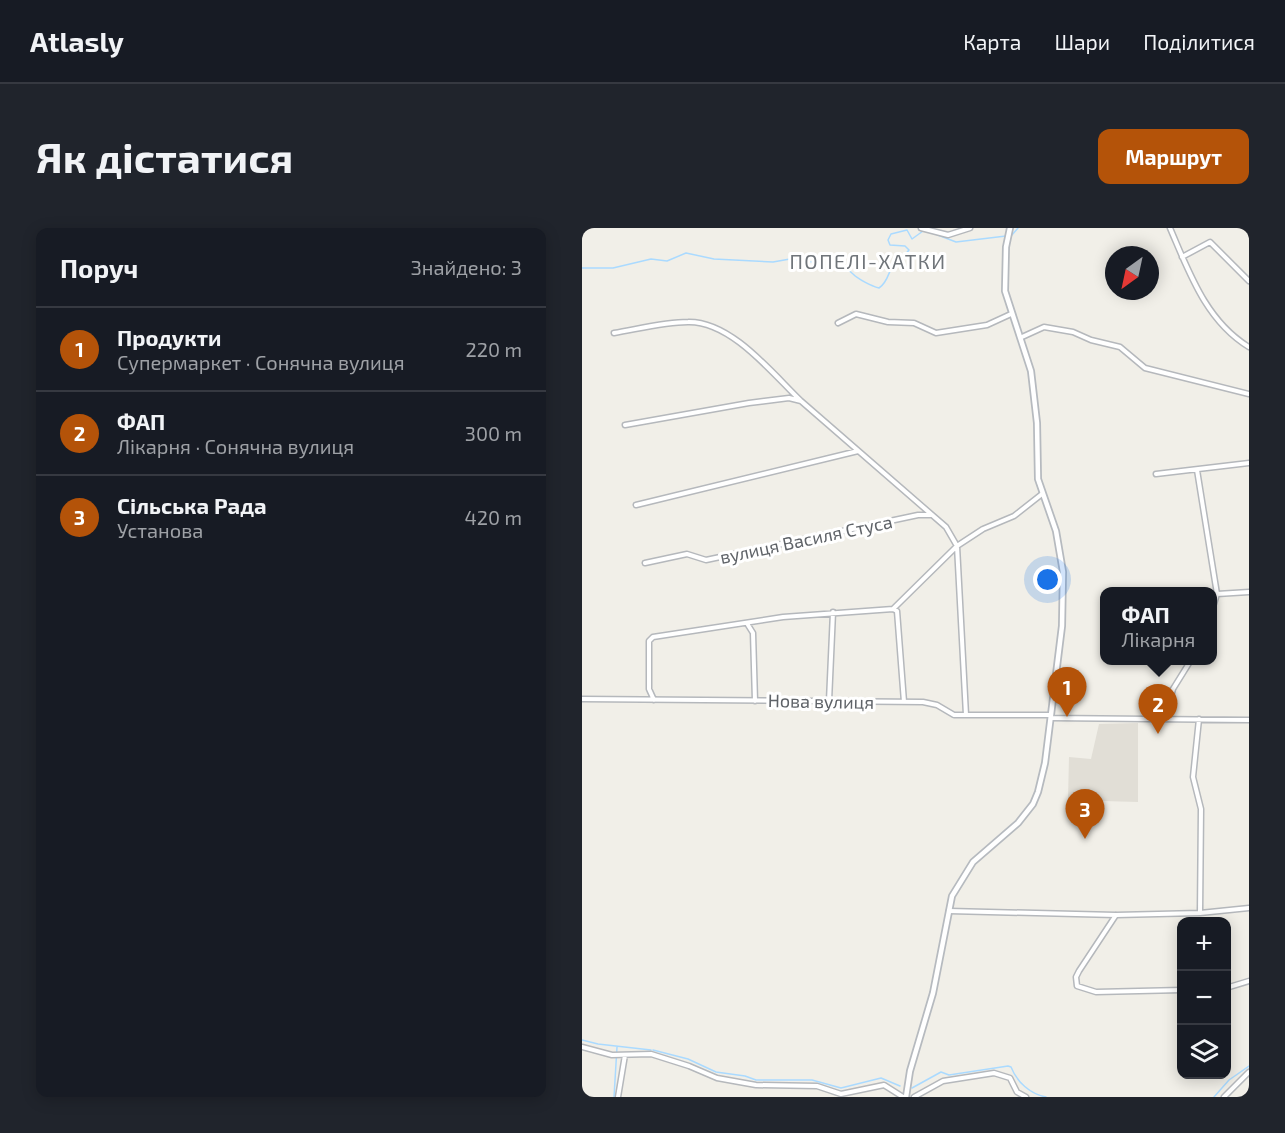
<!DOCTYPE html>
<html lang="uk">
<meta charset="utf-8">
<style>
:root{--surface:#171b24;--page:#20242c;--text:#f1f3f6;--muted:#9ea1a6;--line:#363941;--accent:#b45309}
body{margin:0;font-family:"Exo 2",sans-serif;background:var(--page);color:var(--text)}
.controls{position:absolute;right:18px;bottom:18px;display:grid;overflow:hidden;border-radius:12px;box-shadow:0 3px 15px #0003}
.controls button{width:54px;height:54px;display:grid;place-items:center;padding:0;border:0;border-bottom:2px solid var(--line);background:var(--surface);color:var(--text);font:30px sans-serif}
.compass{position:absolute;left:523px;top:18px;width:54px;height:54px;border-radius:50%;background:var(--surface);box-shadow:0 3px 15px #0003;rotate:213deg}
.you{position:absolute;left:466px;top:352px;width:21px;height:21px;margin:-15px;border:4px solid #fff;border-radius:50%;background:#1a73e8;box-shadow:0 0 0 9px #1a73e833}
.badge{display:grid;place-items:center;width:39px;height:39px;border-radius:50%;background:var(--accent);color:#fff;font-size:20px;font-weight:700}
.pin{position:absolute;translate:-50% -50px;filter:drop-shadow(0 2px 3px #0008)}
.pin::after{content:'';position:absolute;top:32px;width:21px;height:18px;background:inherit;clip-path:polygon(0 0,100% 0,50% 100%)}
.popup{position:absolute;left:518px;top:359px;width:117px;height:78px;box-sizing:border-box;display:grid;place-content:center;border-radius:12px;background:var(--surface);filter:drop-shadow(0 2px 4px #0005);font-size:20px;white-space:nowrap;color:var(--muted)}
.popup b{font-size:22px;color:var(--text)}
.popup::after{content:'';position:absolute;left:50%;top:100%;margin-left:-12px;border:12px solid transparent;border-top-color:var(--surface)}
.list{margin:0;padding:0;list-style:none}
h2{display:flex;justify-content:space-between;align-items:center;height:78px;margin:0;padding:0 24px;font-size:26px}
h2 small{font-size:20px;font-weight:400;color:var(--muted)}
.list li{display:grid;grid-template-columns:39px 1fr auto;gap:18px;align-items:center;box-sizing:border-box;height:84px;padding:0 24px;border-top:2px solid var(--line)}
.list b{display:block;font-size:22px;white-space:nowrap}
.list p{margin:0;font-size:20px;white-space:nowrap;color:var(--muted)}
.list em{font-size:20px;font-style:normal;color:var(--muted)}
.icon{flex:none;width:33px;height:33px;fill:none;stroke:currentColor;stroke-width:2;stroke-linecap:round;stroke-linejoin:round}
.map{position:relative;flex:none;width:667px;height:869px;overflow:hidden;border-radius:12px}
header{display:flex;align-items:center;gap:36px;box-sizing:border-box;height:84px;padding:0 30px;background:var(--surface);border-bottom:2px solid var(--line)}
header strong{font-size:28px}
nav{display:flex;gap:33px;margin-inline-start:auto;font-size:21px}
.intro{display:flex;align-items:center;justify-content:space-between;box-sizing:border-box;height:144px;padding:0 36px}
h1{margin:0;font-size:42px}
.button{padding:15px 27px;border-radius:12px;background:var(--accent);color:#fff;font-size:21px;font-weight:700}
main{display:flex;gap:36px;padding:0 36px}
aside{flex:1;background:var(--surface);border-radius:12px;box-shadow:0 3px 15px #0003}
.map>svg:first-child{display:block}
.education{fill:#e1ded6}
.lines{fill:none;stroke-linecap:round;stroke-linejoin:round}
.stream{stroke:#aadaff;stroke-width:1.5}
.minor-casing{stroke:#b5b8bc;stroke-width:7}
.secondary-casing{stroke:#b6babf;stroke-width:8}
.minor{stroke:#fff;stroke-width:4}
.secondary{stroke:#fff;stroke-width:4.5}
.labels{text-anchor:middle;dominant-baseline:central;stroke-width:6;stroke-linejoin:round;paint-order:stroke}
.street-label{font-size:18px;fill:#5f6368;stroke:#fff}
.neighbourhood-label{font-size:20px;letter-spacing:1.5px;fill:#70757a;stroke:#fff}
</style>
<header>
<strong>Atlasly</strong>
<nav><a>Карта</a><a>Шари</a><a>Поділитися</a></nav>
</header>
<div class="intro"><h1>Як дістатися</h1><a class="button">Маршрут</a></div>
<main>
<aside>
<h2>Поруч<small>Знайдено: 3</small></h2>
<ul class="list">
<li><span class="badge">1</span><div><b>Продукти</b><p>Супермаркет · Сонячна вулиця</p></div><em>220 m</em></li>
<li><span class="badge">2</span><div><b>ФАП</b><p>Лікарня · Сонячна вулиця</p></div><em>300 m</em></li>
<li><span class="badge">3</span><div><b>Сільська Рада</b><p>Установа</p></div><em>420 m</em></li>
</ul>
</aside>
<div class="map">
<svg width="667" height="869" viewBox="0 0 667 869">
<rect width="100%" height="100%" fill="#f1efe8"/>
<path class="education" d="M556,495v79l-70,-2 1,-43 22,2 8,-35z"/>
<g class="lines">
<path class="stream" d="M348,4l26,10 50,-6
M429,8l7,-8
M0,40h31l38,-9 16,2 19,-8 28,6 59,3 17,-3 22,3 7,-1 6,-6c16,1 17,11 28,19 5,5 18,12 26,14 11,-7 9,-21 19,-29 5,-4 7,-3 11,-9l-4,-4 -15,-1 -2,-5 3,-6 16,-4 5,9 11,-8
M0,812l16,4 53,6
M71,822l35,9 28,13 29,4 11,4h56l29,8 40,-10 19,8
M330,860l29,-16 8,3 59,-9 3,1c6,15 19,27 35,30
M32,869l3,-50
M632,869l15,-17 20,-14"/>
<g class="minor-casing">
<path id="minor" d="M339,0l27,7 22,-7
M588,0c19,44 36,93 79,119
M600,29l28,-15 39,39
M256,95l18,-9 32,8 26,1 22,10 51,-8 24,-11
M32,105c24,-4 50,-11 74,-11 43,-1 84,51 112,78
M440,109l22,-10 29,5 18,8 29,7 25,21 104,26
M43,197l124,-22 40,-5 12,3 145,126 11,19 -64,63 -110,8 -130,20 -4,4v48l5,11
M615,242l20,124 -5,16
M574,246l93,-11
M54,277l222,-54
M63,335l42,-9 19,6 212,-45h13
M635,366l32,-2
M311,381l4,2 7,91
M166,397l5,8 2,68
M0,471l341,3 14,3 17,10h97
M247,473l4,-89
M384,487l-9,-169 26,-17 31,-13 28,-22
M469,490l198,2
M583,490l8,-29 18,-29
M617,491l-6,58 8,32 -1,104
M367,683l167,4 84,-2 49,-5
M534,687l-37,56 -3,6 1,9 19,6 86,-2
M644,760l23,-7
M0,819l30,8 39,-1 38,12 28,12 39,7 61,1 24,8 43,-9 19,12
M36,869l7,-42
M332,869l29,-16 51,-8 16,5 7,14 9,5
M642,869l25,-25"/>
</g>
<g class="secondary-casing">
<path id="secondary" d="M324,869l4,-26 23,-78 19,-97 21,-34 45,-39 15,-19 5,-12 7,-29 17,-137 1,-54 -7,-41 -18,-52 -1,-56 -6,-52 -26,-80 1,-44 4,-19"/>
</g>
<use href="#minor" class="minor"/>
<use href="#secondary" class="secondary"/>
</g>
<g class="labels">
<g class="street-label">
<text transform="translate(224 311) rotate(-12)">вулиця Василя Стуса</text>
<text transform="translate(239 473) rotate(1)">Нова вулиця</text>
</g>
<g class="neighbourhood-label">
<text x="286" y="33">ПОПЕЛІ-ХАТКИ</text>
</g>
</g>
</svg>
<div class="controls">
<button>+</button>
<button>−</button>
<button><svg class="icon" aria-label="layers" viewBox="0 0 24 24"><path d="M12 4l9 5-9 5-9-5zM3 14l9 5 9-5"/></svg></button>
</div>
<svg class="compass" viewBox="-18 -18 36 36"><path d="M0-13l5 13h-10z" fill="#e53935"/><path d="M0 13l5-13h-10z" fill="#9ea1a6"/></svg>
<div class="you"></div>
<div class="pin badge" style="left:485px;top:489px">1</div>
<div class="pin badge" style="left:576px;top:506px">2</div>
<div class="popup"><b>ФАП</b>Лікарня</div>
<div class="pin badge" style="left:503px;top:611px">3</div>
</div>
</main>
